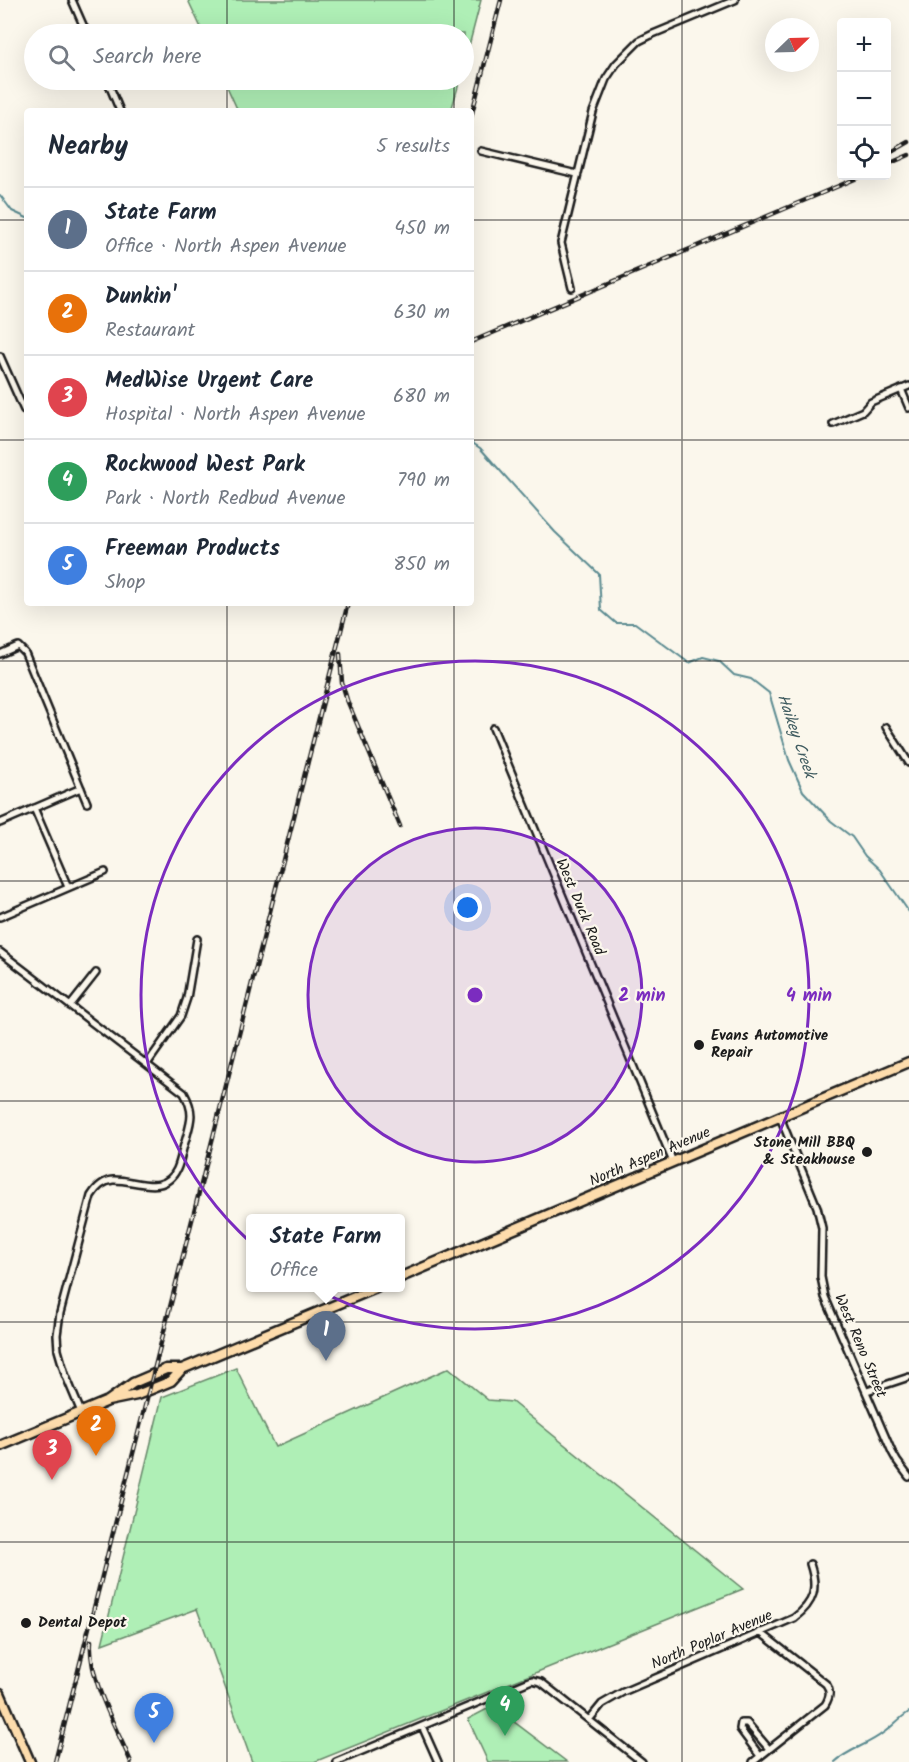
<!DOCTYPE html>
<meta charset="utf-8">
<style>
:root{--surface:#fff;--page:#f6f6f7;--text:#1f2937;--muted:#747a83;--line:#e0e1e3;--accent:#0f766e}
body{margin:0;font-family:Kalam,sans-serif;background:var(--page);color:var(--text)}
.controls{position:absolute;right:18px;top:18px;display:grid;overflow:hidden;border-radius:6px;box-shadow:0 6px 24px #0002}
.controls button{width:54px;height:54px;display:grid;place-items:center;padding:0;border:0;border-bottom:2px solid var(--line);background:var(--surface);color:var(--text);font:30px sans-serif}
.compass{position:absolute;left:765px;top:18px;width:54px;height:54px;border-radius:50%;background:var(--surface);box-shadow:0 6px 24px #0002;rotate:67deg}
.you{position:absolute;left:468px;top:908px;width:21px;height:21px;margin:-15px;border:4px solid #fff;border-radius:50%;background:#1a73e8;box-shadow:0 0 0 9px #1a73e833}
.badge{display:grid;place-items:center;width:39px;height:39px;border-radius:50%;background:var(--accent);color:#fff;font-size:20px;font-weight:700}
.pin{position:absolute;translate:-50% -50px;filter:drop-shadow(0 2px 3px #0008)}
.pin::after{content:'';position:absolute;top:32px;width:21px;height:18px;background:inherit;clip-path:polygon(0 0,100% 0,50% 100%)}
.popup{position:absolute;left:246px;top:1214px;width:159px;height:78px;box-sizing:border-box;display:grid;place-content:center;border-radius:6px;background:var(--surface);filter:drop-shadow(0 2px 4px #0005);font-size:20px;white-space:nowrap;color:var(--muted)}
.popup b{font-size:22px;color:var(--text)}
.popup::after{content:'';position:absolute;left:50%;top:100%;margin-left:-12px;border:12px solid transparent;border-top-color:var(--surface)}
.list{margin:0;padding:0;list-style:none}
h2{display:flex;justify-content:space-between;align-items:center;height:78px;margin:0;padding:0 24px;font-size:26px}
h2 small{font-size:20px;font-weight:400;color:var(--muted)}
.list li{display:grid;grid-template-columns:39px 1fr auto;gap:18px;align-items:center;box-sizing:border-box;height:84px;padding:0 24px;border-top:2px solid var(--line)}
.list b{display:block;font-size:22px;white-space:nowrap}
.list p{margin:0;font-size:20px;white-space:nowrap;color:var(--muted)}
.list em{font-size:20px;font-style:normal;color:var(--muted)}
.icon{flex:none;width:33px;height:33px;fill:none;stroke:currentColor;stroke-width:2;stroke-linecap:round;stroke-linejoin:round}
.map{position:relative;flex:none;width:909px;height:1762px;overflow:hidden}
.search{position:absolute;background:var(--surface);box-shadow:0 6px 24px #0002;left:24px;top:24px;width:450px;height:66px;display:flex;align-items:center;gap:15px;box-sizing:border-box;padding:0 21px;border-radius:33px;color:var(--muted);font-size:22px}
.panel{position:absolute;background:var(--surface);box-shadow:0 6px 24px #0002;left:24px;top:108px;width:450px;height:498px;border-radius:6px}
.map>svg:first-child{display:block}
.green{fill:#afefb6;stroke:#668669;stroke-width:1.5}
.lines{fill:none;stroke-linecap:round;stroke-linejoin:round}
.stream{stroke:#5a8a90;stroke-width:2}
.street-casing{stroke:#1c1c1c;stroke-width:10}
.primary-casing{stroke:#1c1c1c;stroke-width:13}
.street{stroke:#fbf7ec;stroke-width:5}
.primary{stroke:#fddcac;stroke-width:8}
.rail-casing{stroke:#1c1c1c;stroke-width:4.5}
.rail{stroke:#fbf7ec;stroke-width:2;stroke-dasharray:7;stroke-linecap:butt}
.grid{fill:none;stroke:#1c1c1c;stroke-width:1.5;stroke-opacity:0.55}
.ring{fill:none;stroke:#7b2cbf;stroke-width:3}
.poi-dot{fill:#1c1c1c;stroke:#fbf7ec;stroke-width:2}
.labels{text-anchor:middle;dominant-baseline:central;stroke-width:4.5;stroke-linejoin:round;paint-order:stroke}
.street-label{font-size:15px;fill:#1c1c1c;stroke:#fbf7ec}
.poi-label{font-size:15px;font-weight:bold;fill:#1c1c1c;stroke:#fbf7ec;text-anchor:start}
.water-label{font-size:16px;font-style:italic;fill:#405c60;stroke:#fbf7ec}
.centre{fill:#7b2cbf;stroke:#fbf7ec;stroke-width:3}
.ring-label{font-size:18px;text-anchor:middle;font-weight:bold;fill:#7b2cbf;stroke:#fbf7ec;stroke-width:4.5;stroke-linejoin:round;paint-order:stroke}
</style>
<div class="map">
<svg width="909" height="1762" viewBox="0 0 909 1762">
<rect width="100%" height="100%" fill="#fbf7ec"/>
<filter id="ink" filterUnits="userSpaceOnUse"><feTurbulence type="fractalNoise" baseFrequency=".0167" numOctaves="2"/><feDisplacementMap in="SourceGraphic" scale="12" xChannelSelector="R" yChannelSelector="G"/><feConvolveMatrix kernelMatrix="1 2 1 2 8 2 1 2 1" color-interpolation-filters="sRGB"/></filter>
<g filter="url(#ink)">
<path class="green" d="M188,0h293l-17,65v-31h-260z
M224,80h236l-9,31h-213z
M236,1368l39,79 174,-79 39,32 24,2 231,187 -429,173h-62l-55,-153 -95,35 60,-247z
M493,1706l74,56h-79l-20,-43z"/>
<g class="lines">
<path class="stream" d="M0,195l12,16 15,7
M471,442l9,6 75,84 44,42 2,36 15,13h19l54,40 14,-6 16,4 15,14 17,4 18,14 20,67 14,31 28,30 21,16 13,19 15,14 29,42
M835,1762c14,-13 33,-17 48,-29 9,-6 16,-15 26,-21"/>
<g class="street-casing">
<path id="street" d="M72,0l15,34
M107,80l13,31
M481,151l96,23
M572,288l-11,-45 32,-131 13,-33 10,-15 23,-23 14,-7 82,-34
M0,356l24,54 3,-2
M901,389l8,19
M833,424l30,-13 8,-9 38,-16
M0,654l18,-8 7,7 62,150
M886,727l23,36
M493,728l180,434
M34,808l34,79
M0,823l81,-35
M0,917l105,-45
M0,952l184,141c11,20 7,28 1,49 -3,8 -4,18 -8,27 -13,28 -42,10 -64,11 -10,1 -17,8 -22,16l-31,117 -3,22 1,15 7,24 16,38
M70,1006l26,-33
M147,1064l34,-48 6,-18 10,-59
M780,1117l37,90 5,21 -1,49 4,20 67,155 5,9 12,16
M867,1391l42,-14
M589,1720l13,-16 21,-12 171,-74c21,-16 24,-30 16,-54
M422,1726l16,36
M760,1756l-20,-27 1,-6h6l22,26
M336,1762l196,-82 9,2 101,80
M753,1762l72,-57c5,-8 6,-14 1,-21l-66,-52"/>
</g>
<g class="primary-casing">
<path id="primary" d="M401,1277l508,-215
M108,1401l25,-18 33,-14h16l194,-81
M0,1446l108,-45 29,-6 34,-14 11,-12
M0,1693l30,69"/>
</g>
<use href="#street" class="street"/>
<use href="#primary" class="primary"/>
<g class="rail-casing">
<path id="rail" d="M471,117l30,-117
M886,155l23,-13
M886,165l23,-10
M471,342l391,-166
M340,654l2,29 5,17 53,126
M91,1641c-3,38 25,86 40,121
M55,1762l293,-1159"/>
</g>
<use href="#rail" class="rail"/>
</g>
</g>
<path class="grid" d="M227,0v34M454,0v34M682,0v1762M227,80v31M454,80v31M0,220h27M471,220h438M0,440h27M471,440h438M227,603v1159M454,603v1159M0,661h909M0,881h909M0,1101h909M0,1322h909M0,1542h909"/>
<circle cx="475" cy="995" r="167" fill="#7b2cbf" fill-opacity=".12"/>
<g class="ring">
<circle cx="475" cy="995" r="167"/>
<circle cx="475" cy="995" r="334"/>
</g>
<g class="poi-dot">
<circle cx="699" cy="1045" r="6"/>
<circle cx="867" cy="1152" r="6"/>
<circle cx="26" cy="1623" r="6"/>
</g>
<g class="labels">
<g class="street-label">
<text transform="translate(580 907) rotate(67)">West Duck Road</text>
<text transform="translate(650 1157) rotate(-23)">North Aspen Avenue</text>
<text transform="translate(860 1346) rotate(67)">West Reno Street</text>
<text transform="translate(712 1640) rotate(-23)">North Poplar Avenue</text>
</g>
<g class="poi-label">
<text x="711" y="1036">Evans Automotive<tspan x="711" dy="17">Repair</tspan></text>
<text x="855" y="1143" text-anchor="end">Stone Mill BBQ<tspan x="855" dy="17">&amp; Steakhouse</tspan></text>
<text x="38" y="1623">Dental Depot</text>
</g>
<g class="water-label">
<text transform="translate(796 736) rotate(71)">Haikey Creek</text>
</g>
</g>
<circle cx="475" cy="995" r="9" class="centre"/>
<g class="ring-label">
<text x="642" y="1001">2 min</text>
<text x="809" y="1001">4 min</text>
</g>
</svg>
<div class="controls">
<button>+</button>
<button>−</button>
<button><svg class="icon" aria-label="locate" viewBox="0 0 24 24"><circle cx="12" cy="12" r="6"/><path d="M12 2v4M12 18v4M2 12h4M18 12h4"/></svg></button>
</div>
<svg class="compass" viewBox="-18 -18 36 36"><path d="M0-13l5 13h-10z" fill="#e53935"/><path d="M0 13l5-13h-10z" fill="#747a83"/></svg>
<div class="you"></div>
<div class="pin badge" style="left:326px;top:1361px;background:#5c6f8a">1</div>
<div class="popup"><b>State Farm</b>Office</div>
<div class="pin badge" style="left:96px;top:1456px;background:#e8710a">2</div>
<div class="pin badge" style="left:52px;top:1480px;background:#e0444e">3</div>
<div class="pin badge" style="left:505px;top:1736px;background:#2e9e5b">4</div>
<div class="pin badge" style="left:154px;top:1743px;background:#3f7fe0">5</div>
<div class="search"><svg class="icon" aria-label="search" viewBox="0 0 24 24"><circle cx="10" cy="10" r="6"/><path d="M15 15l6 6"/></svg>Search here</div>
<section class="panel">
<h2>Nearby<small>5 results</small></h2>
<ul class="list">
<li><span class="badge" style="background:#5c6f8a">1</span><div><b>State Farm</b><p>Office · North Aspen Avenue</p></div><em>450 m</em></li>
<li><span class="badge" style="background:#e8710a">2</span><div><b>Dunkin'</b><p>Restaurant</p></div><em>630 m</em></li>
<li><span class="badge" style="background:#e0444e">3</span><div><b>MedWise Urgent Care</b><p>Hospital · North Aspen Avenue</p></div><em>680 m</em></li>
<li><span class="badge" style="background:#2e9e5b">4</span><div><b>Rockwood West Park</b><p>Park · North Redbud Avenue</p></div><em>790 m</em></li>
<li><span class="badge" style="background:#3f7fe0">5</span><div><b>Freeman Products</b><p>Shop</p></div><em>850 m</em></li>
</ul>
</section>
</div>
